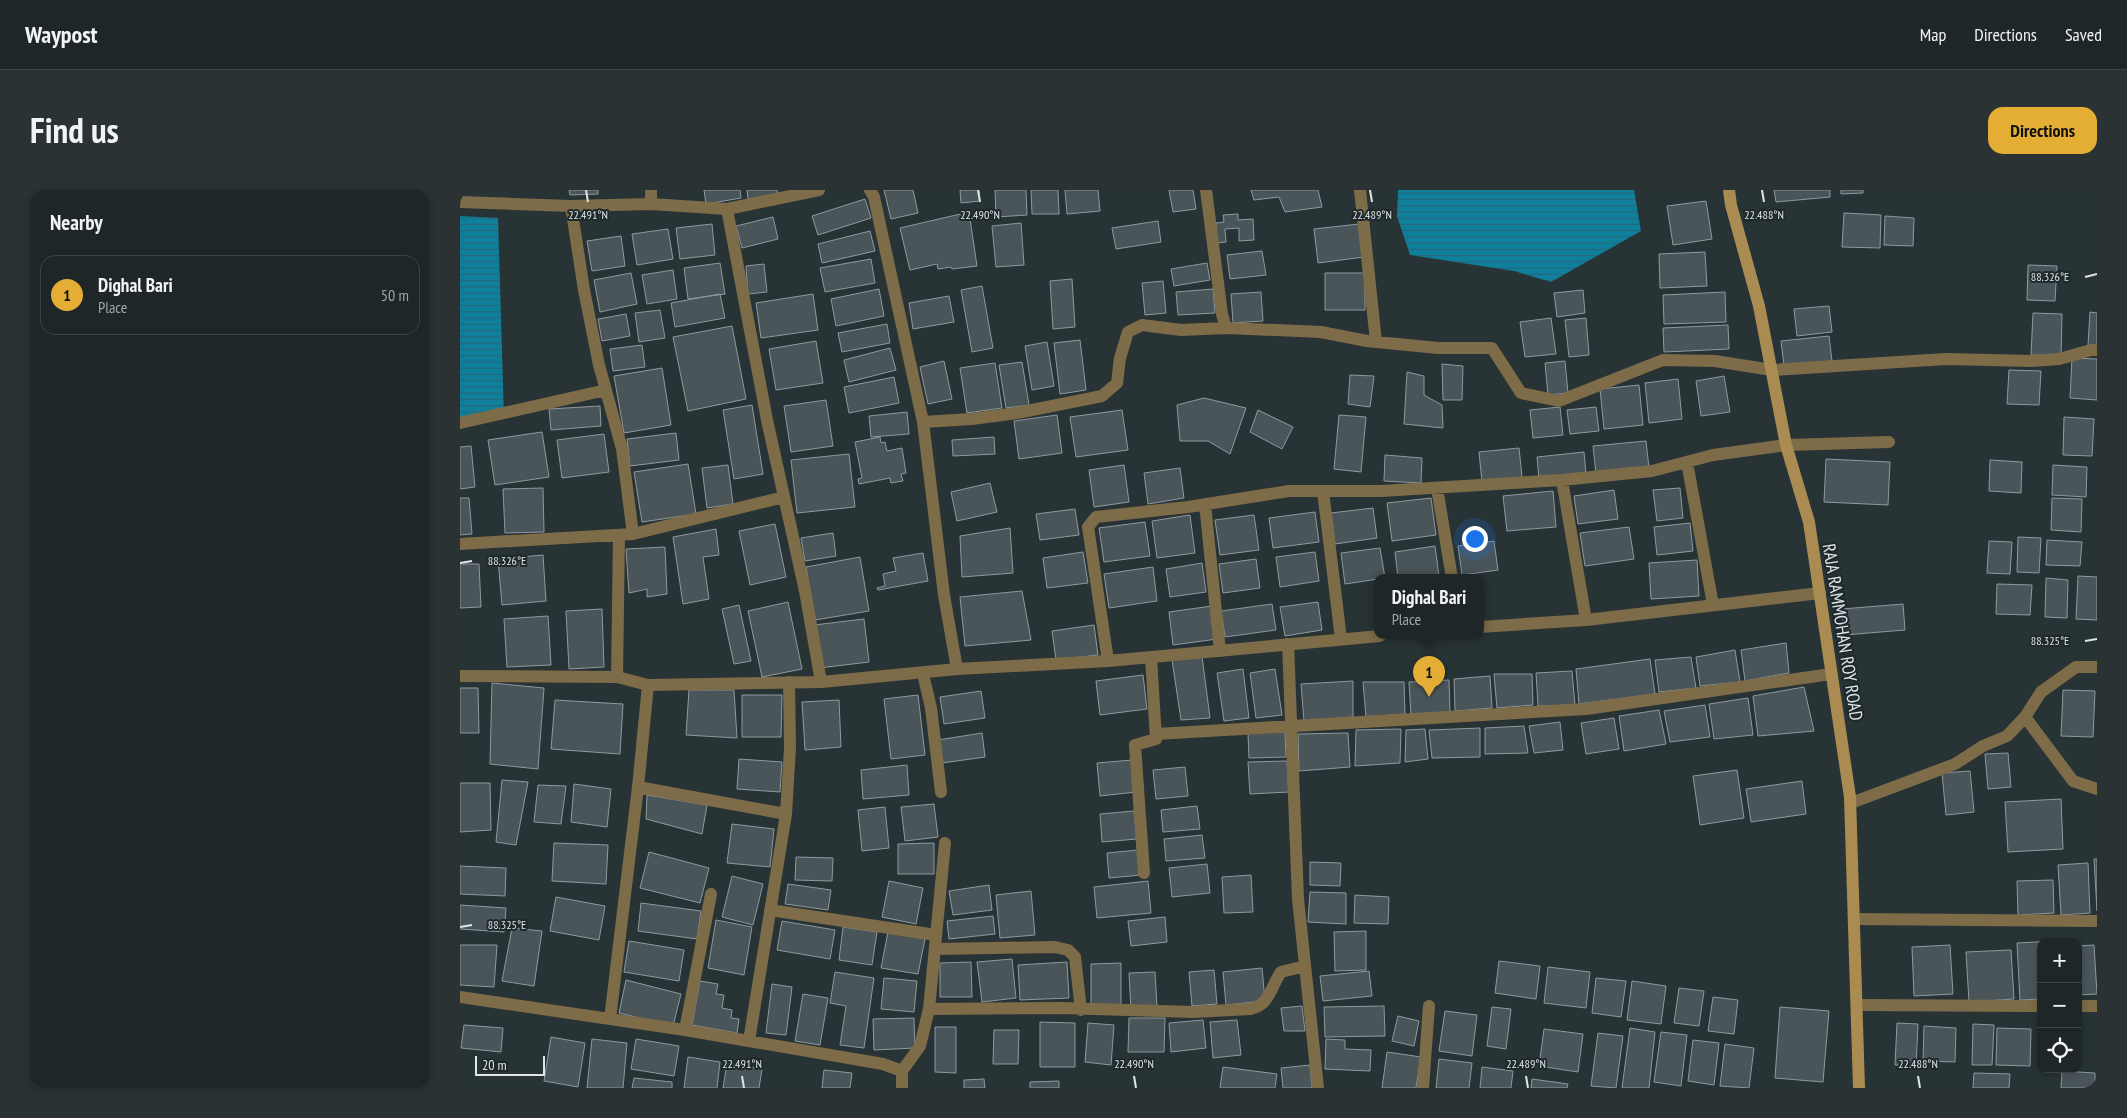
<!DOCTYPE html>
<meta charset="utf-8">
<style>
:root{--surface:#1e2628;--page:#2b3234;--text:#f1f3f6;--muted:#a1a5a8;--line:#3c4345;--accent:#e4ae35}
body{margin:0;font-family:"PT Sans Narrow",sans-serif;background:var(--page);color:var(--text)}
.controls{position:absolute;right:15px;bottom:15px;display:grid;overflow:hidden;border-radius:10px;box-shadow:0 2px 8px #0003}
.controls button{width:45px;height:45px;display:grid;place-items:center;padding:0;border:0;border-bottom:1px solid var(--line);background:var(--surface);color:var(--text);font:25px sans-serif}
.scale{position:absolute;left:15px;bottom:12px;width:70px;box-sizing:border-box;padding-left:5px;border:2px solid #dfe5e8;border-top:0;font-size:14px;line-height:18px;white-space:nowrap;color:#dfe5e8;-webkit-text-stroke:4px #1e292c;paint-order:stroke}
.you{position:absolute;left:1014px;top:348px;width:18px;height:18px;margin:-12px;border:4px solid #fff;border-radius:50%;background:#1a73e8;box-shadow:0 0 0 8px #1a73e833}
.badge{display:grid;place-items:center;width:32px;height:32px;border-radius:50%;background:var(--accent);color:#111;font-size:16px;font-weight:700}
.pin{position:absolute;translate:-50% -41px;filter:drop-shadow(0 1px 2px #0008)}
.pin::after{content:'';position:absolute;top:26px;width:18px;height:15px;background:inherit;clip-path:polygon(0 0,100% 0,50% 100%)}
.popup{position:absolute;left:914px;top:384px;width:110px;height:65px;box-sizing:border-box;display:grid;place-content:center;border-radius:10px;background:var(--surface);filter:drop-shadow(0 1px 4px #0005);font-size:16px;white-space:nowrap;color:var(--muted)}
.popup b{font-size:19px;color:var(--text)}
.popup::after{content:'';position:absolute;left:50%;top:100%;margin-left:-10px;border:10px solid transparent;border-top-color:var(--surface)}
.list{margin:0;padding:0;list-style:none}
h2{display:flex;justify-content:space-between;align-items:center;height:65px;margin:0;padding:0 20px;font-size:21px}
h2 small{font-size:16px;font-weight:400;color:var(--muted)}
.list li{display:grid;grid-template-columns:32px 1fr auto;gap:15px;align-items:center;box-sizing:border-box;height:80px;margin:0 10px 10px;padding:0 10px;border:1px solid var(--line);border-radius:15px}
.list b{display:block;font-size:19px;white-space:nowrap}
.list p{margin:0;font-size:16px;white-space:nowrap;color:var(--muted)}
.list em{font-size:16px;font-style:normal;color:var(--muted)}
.icon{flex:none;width:28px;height:28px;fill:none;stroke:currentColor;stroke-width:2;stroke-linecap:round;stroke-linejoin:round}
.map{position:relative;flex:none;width:1637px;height:898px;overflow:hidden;border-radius:15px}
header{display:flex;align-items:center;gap:30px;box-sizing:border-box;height:70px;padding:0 25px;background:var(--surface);border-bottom:1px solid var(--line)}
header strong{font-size:24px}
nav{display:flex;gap:28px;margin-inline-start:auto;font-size:18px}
.intro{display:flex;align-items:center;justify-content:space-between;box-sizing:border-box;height:120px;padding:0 30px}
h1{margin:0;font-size:35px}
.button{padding:12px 22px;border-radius:15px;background:var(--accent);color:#111;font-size:18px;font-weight:700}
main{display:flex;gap:30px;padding:0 30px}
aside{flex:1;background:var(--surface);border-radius:15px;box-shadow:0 2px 8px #0003}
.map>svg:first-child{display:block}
.water{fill:url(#water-rules)}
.building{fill:#4a5559;stroke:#8e9a9f}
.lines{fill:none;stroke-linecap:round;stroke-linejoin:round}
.minor{stroke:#7e6c48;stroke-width:12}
.tertiary{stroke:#7e6c48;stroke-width:12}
.secondary{stroke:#aa8c52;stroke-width:12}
.ticks{fill:none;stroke:#dfe5e8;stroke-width:2}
.labels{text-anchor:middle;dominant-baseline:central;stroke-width:4;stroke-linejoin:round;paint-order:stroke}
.street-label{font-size:18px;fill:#dfe5e8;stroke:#1e292c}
.ticks-label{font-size:12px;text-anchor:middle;fill:#dfe5e8;stroke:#1e292c;stroke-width:4;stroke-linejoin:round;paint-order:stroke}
</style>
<header>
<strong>Waypost</strong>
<nav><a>Map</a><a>Directions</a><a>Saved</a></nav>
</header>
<div class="intro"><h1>Find us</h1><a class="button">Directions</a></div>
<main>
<aside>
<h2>Nearby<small></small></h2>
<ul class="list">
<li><span class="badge">1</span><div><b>Dighal Bari</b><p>Place</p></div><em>50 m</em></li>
</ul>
</aside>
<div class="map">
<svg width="1637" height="898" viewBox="0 0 1637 898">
<defs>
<pattern id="water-rules" width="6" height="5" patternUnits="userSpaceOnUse" patternTransform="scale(1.25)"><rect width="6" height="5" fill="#0f809c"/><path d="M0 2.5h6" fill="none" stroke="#24687a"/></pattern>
</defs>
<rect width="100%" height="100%" fill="#283336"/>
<path class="water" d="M938,0h236l7,41 -90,51 -37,-11 -104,-16 -13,-39z
M0,26l38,2 6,201 -44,5z"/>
<path class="building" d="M109,0h29v4l-28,1z
M244,0h36l1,8 -35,6z
M287,0h30l1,4 -30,5z
M424,0h29l5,23 -27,6z
M500,0h19l1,11 -19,2z
M535,0h31l1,25 -31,2z
M571,0h27l1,24h-27z
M605,0h33l2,21 -33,3z
M709,0h24l3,19 -23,3z
M791,0h67l4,17 -37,5 -6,-15 -25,3z
M1314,0h56v7l-54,5z
M1381,0h22v3l-22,1z
M405,9l6,19 -53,17 -6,-19z
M1246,11l6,38 -39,6 -6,-39z
M509,22l8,54 -25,3 -1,-2 -13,2 -1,-5 -27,6 -10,-42z
M1384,23l37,2 -1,33 -38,-1z
M778,24v6l15,-1 1,21 -15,1v-13l-14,1 1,13 -9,1 -1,-20 8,-1 -1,-7z
M1425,26l29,2 -1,28 -29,-1z
M313,27l5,22 -36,9 -6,-22z
M698,31l3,21 -45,7 -4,-21z
M561,33l3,42 -28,2 -4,-41z
M252,34l3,31 -35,4 -4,-31z
M899,34l5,33 -46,6 -4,-34z
M208,39l5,30 -36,6 -5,-31z
M410,41l5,20 -53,12 -4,-19z
M161,46l4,30 -33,5 -5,-30z
M802,61l4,24 -36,4 -3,-24z
M1245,62l2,34 -47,2 -1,-34z
M411,69l4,24 -50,9 -5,-24z
M260,73l5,31 -37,5 -4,-31z
M747,73l3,17 -36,6 -3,-17z
M304,74l3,28 -19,2 -2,-28z
M1568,75l29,1 -2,35 -28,-1z
M213,80l4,29 -30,5 -5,-29z
M171,83l6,31 -37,8 -6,-32z
M865,83h40v37h-40z
M612,89l3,48 -22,2 -3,-48z
M703,91l3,32 -21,2 -3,-32z
M522,96l11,62 -21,4 -11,-62z
M419,99l5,27 -48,10 -5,-27z
M753,99l2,24 -37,2 -2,-23z
M1123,100l2,23 -28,4 -3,-24z
M801,102l2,29 -30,2 -2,-29z
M1265,102l1,30 -62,2 -1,-29z
M260,104l5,24 -50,9 -4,-24z
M353,104l5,36 -57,8 -5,-35z
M489,106l5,26 -41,7 -4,-26z
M1369,116l3,26 -35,4 -3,-27z
M200,120l5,28 -26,4 -4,-29z
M1630,122l7,1v33l-9,-1z
M1573,123l29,1 -1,42 -30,-1z
M166,124l4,22 -28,5 -4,-22z
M1091,128l5,36 -31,3 -5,-35z
M1126,128l3,37 -20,2 -4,-37z
M427,134l3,19 -48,9 -4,-19z
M1268,135l1,24 -65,3 -1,-24z
M272,136l14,73 -58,12 -15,-74z
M1369,146l3,25 -48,5 -3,-25z
M620,150l6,50 -26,4 -6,-51z
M356,151l7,42 -47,7 -7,-41z
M587,152l7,44 -22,4 -7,-44z
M182,155l3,22 -32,4 -3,-22z
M430,158l6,22 -47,12 -5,-22z
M1612,168l25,1v41l-27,-2z
M484,171l8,38 -24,5 -8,-37z
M1105,171l3,32 -20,2 -3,-32z
M562,172l7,43 -23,3 -7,-43z
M535,173l7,45 -35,5 -7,-45z
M982,174l21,2 -1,34h-19z
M202,178l9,57 -47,8 -10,-57z
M1549,180l32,1 -2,34 -32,-1z
M947,182l17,4v19l18,10 1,23 -39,-4z
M890,185l24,1 -4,31 -22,-3z
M1264,186l6,36 -29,4 -5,-35z
M434,187l5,26 -50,10 -5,-26z
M1218,189l4,40 -33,4 -4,-40z
M1179,195l4,40 -39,4 -4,-40z
M744,208l42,10 -16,46 -22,-13h-28l-3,-36z
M366,210l7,46 -42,6 -7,-46z
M292,215l11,69 -29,5 -11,-69z
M140,216l1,20 -50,4 -2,-21z
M1100,217l3,28 -30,3 -3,-28z
M1136,217l3,24 -29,3 -3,-24z
M662,220l6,40 -52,7 -6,-40z
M798,220l35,17 -11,22 -32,-17z
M447,222l2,22 -38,3 -2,-21z
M597,225l5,38 -43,6 -5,-38z
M879,225l27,2 -5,55 -27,-3z
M1604,227l30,2 -2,37 -29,-1z
M82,242l7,45 -54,8 -7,-45z
M216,243l3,27 -49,6 -3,-27z
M144,244l5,38 -47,6 -5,-38z
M420,247l1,6 4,-1 2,9 15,-3 4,25 -5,1 2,7 -12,2 -1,-5 -31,6 -1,-5 4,-1 -7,-36z
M534,247l1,17 -42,2 -1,-16z
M1186,251l3,27 -53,6 -3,-28z
M11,256l4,41 -15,2v-42z
M1059,258l3,29 -40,5 -3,-30z
M1124,262l2,22 -47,5 -2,-22z
M389,264l6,53 -58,6 -6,-53z
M925,265l37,3 -1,25 -37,-2z
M1366,269l64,3 -2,43 -64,-3z
M1530,270l32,2 -1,31 -32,-2z
M228,274l8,50 -54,8 -8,-50z
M268,275l5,39 -26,4 -5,-40z
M664,275l5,37 -35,5 -5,-37z
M1593,275l34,2 -1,30 -34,-2z
M720,278l4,30 -36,6 -4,-31z
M530,293l7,29 -40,9 -6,-29z
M83,298l1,44 -39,1 -2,-44z
M1220,298l3,30 -26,3 -4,-31z
M1154,300l4,29 -40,5 -4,-28z
M1093,301l3,36 -49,4 -4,-35z
M0,308h9l3,36 -12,1z
M971,308l5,37 -44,6 -5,-38z
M1592,308l30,1 -1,33 -30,-2z
M913,318l4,30 -42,6 -4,-31z
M615,319l4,26 -39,5 -4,-26z
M855,322l4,30 -46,6 -4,-30z
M730,325l5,38 -38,5 -5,-37z
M794,325l5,35 -39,5 -5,-35z
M685,332l5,34 -46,6 -5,-34z
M1230,333l3,28 -36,4 -3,-28z
M315,334l11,53 -36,8 -11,-54z
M1169,337l5,32 -49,7 -5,-33z
M550,338l3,45 -51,4 -2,-41z
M256,339l3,26 -16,2 6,42 -26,5 -10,-67z
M373,343l3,23 -31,5 -4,-23z
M1558,347l23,1 -2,35 -22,-1z
M1587,350l35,2 -2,24 -34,-1z
M1034,351l4,29 -36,5 -4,-29z
M1529,351l23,1 -2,32 -23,-1z
M975,356l4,30 -41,2 -3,-26z
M205,357l2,47 -20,3v-8l-18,4 -3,-44z
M920,358l5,30 -40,6 -4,-31z
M623,362l5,31 -41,5 -4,-30z
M855,362l4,29 -39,6 -4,-30z
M463,363l5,28 -50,9 -1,-2 8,-2 -2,-12 13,-3 -3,-13z
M83,365l3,46 -44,4 -4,-46z
M400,367l9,54 -54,9 -9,-53z
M796,369l4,29 -37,5 -4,-29z
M1237,370l2,36 -48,3 -2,-36z
M742,373l4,29 -36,5 -4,-28z
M0,374h19l2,43 -21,1z
M693,377l4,34 -48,7 -5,-34z
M1618,386l19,1v43l-21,-1z
M1586,388l22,2 -1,38 -22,-1z
M1537,394l35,1 -2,30 -34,-1z
M562,401l9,49 -66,6 -5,-49z
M328,412l14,67 -40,8 -14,-66z
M858,412l4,28 -37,6 -5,-29z
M812,414l4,26 -51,7 -4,-26z
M1443,414l2,26 -61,5 -2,-26z
M279,415l12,56 -17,3 -12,-55z
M752,416l5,33 -44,6 -4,-33z
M142,419l2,58 -35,2 -3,-58z
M88,426l3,49 -44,2 -3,-48z
M404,429l5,43 -50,6 -5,-43z
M634,435l4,30 -42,5 -4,-29z
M1326,453l3,30 -44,8 -4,-31z
M1275,460l5,32 -40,4 -4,-29z
M742,466l8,62 -29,2 -9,-60z
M1231,467l5,31 -37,4 -4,-32z
M1190,469l5,35 -76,10 -3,-35z
M783,479l6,49 -25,3 -7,-48z
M815,479l7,46 -26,3 -6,-45z
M1112,481l3,34 -37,1 -2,-33z
M1034,484h38l1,31 -36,3z
M683,485l4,34 -47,6 -4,-34z
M1030,486l2,32 -37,3 -1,-32z
M989,490l1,32 -39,3 -2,-33z
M893,491v36l-49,4 -3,-37z
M903,492h41l1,32 -39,3z
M32,493l52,5 -6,81 -48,-5z
M1344,497l10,44 -56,5 -5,-40z
M0,498h18l1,45h-19z
M229,500h45l3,48 -51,-3z
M1603,500l32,1 -2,46 -32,-1z
M521,501l4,27 -41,6 -4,-27z
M282,505h40l-1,42h-39z
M458,505l7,60 -34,4 -7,-60z
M1288,508l5,37 -39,4 -5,-35z
M95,510l68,4 -3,50 -69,-5z
M379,510l2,47 -36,3 -3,-48z
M1245,515l5,32 -40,5 -6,-31z
M1199,520l7,34 -42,7 -5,-35z
M1154,528l5,31 -33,5 -5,-31z
M1100,532l3,28 -29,3 -5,-27z
M1064,536l4,27 -43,1v-26z
M1020,538v29l-48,1 -3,-28z
M941,539l-1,34 -45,3 1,-36z
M965,539l3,30 -23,3 1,-32z
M825,542l1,25 -37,1 -1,-25z
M522,543l3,24 -43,6 -4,-23z
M888,543l2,34 -51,4 -1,-37z
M1548,563l3,34 -23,2 -3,-35z
M279,569l43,3 -2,30 -43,-3z
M672,570l4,32 -36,4 -3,-33z
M827,571l2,31 -39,2 -2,-32z
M447,575l2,30 -46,4 -2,-29z
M725,577l3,29 -32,3 -3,-29z
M1277,580l7,48 -44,7 -7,-49z
M1510,581l4,41 -28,3 -4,-42z
M42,590l26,2 -12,63 -20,-3z
M1342,591l4,33 -55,8 -5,-33z
M0,593h30l1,47 -31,2z
M114,594l37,5 -4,38 -36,-5z
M78,595l28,1 -5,38 -27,-2z
M187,605l60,10 -5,29 -56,-15z
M1601,609l2,50 -55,3 -3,-50z
M474,614l4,33 -33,4 -4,-34z
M737,616l3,23 -37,3 -2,-22z
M425,617l4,41 -27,3 -4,-41z
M674,621l3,28 -35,3 -2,-28z
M272,634l42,5 -4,38 -43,-4z
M742,645l3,23 -39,3 -2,-22z
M94,653l54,2 -2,39 -54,-3z
M474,653v31h-36v-30z
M678,660l3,25 -32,3 -2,-25z
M189,662l60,16 -9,35 -60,-15z
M336,667l37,1 -1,23 -37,-1z
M1634,669h3v52z
M850,672l31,1 -1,23 -30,-1z
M1628,673l2,50 -29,2 -3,-50z
M747,674l3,29 -38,4 -3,-29z
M0,676l46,2 -1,28 -45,-2z
M791,685l2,37 -29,1 -2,-36z
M272,686l31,8 -10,41 -31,-8z
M1593,690l1,33 -36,2 -1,-34z
M429,691l34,7 -7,36 -34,-7z
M688,691l3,32 -54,5 -3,-31z
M328,694l43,6 -3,20 -43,-6z
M529,695l3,25 -39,5 -4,-24z
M571,701l4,44 -35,3 -4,-43z
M850,702l36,1v31l-38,-2z
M895,705l34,2 -1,27 -34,-1z
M96,707l49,9 -6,34 -49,-9z
M181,713l60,8 -4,28 -59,-8z
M0,715l46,3 -2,24 -44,-3z
M533,726l2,18 -46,5 -2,-18z
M705,727l2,25 -36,4 -3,-25z
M256,730l36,7 -8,48 -36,-7z
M322,731l53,9 -5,29 -53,-9z
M383,737l34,5 -5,33 -33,-5z
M52,738l30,3 -8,55 -32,-5z
M906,741v39l-31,1 -1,-39z
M428,742l37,7 -7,35 -37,-6z
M169,751l55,9 -5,31 -55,-9z
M1594,751l-13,1v57l-21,1 -3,-57z
M0,755h37l-3,42 -34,-2z
M1490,755l3,49 -39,2 -2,-49z
M1634,755l3,49 -19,1v-49z
M1551,760l3,49 -45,3 -3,-50z
M552,769l4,39 -34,4 -5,-40z
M1039,771l41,5 -4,33 -41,-6z
M511,772l1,35h-32v-34z
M607,772l2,36 -49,2 -2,-35z
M661,773v44h-30v-43z
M1088,777l42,5 -4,36 -42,-5z
M802,778l3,33 -39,4 -3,-33z
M754,780l3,34 -25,2 -3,-34z
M909,781l3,25 -49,5 -3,-25z
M375,782l39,6 -10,70 -24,-3 6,-39 -16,-3z
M695,782l2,35 -26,2 -2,-36z
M424,788l33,3 -3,31 -33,-3z
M1136,788l30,3 -5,36 -29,-4z
M166,790l55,14 -8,32 -54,-13z
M240,791l18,3 -2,10 8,1 -2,13 10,2 -1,8 8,1 -2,14 -45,-8z
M1172,791l34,5 -5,38 -34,-4z
M312,794l20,3 -6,48 -20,-2z
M1219,798l25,3 -5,35 -25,-3z
M343,804l25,4 -8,47 -25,-4z
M1253,807l25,3 -4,34 -26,-3z
M842,816l3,25h-21l-3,-23z
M924,816l1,30 -60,1 -1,-30z
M1032,817l19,2 -5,40 -19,-3z
M1320,817l49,4 -6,71 -48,-4z
M985,821l32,4 -5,41 -33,-5z
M938,826l21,5 -5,25 -22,-5z
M454,828l1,30 -41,2 -1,-31z
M669,828h36l-1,34h-36z
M743,830l3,28 -35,4 -2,-29z
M777,830l4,35 -28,3 -3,-36z
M580,832l35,1v44h-35z
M628,833l26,2 -3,40 -26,-3z
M1437,833l21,1 -2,42 -21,-1z
M1513,834l21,1 -2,40h-20z
M4,835l39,3 -2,24 -40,-4z
M1464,836l32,2 -1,34 -32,-1z
M475,837h21v46l-21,-1z
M1170,838l25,4 -6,56h-27z
M1537,838l34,1 -1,37 -34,-1z
M1084,839l39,5 -5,38 -39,-6z
M534,840h25l-1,34h-25z
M1201,842l26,3 -6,51 -27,-4z
M1138,843l25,3 -7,52 -25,-2z
M91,847l34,6 -7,44 -34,-6z
M132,849l35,4 -4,45h-36z
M176,849l43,7 -5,30 -43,-7z
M866,849l19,1v9l26,1 -1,21 -45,-2z
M1233,850l26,3 -5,42 -26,-4z
M1265,854l29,4 -5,40 -29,-2z
M927,862l34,5 -5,31h-34z
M228,867l32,5 -3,26h-33z
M979,869l33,4 -3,25h-33z
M267,873l35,6 -3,19h-36z
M850,875l2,23h-29l-2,-20z
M763,877l54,7 -2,14h-55z
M1022,877l31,4 -2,17h-31z
M364,880l28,3 -2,15h-28z
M1602,881l33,2v15h-34z
M1514,883l36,1 -1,14h-36z
M174,888l38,4v6h-40z
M524,889l1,9h-21v-8z
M1072,889l36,5 -1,4h-36z
M599,891v7h-29v-6z"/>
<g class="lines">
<path class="minor" d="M191,0v14l76,5 40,211 38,171 16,91
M410,0l4,7 49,225
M746,0l16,124 4,14 95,4 46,9 71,7h54l29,45 38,8 104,-41 52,1 57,9 174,-11 86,2 27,-2 32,-9h6
M900,0l16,152
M0,12l111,4 80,-2
M111,16l13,84 15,75 23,84 11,85 151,-37
M267,19l92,-19
M0,233l146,-33
M1227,272l26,143
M1102,290l24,140
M977,298l15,90
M863,301l18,148
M745,314l15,147
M0,354l173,-10
M828,454l10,255 20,189
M648,471l-20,-134 8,-10 92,-10 101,-16h92l181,-11 90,-9 61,-16 73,-10 103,-3
M497,479l-13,-74 -21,-173 49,-3 45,-6 85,-17 15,-13 3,-25 8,-26 14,-7 39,5 45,-2
M463,484l8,34 10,84
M157,487l2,-142
M1565,527l48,64 24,8
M696,544l430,-25 245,-35
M178,597l148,27 -37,227
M1391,613l104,-39 28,-18 24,-10 18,-19 16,-25 35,-25h21
M326,624l4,-66 -1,-66
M684,683l-9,-128 21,-6 -5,-82
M310,720l166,25
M1395,729l242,2
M475,759l120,-2 13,3 7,7 6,53
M0,807l225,33 198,34 19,7v17
M469,819l133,-1 131,4 57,-3c20,-4 20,-21 31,-37l24,-6
M150,829l28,-232 10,-102
M225,840l26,-136
M442,881l18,-25 9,-37 16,-166
M963,898l6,-82"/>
<path class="tertiary" d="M1020,437l106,-7 234,-27
M0,486l157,1 31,8 173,-3 136,-13 151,-8 272,-25
M1398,815l183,1
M1618,816h19"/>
<path class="secondary" d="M1269,0l2,15 28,101 27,139 23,77 41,275 9,291"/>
</g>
<path class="ticks" d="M126,0l2,12M518,0l2,12M910,0l2,12M1302,0l2,12M1625,87l12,-3M0,373l12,-2M1625,451l12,-2M0,737l12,-2M282,886l2,12M674,886l2,12M1066,886l2,12M1458,886l2,12"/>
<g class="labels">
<g class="street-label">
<text transform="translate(1383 442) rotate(81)">RAJA RAMMOHAN ROY ROAD</text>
</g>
</g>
<g class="ticks-label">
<text x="128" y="29">22.491°N</text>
<text x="520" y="29">22.490°N</text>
<text x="912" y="29">22.489°N</text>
<text x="1304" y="29">22.488°N</text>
<text x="1590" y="91">88.326°E</text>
<text x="47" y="375">88.326°E</text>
<text x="1590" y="455">88.325°E</text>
<text x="47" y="739">88.325°E</text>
<text x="282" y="878">22.491°N</text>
<text x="674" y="878">22.490°N</text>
<text x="1066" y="878">22.489°N</text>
<text x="1458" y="878">22.488°N</text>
</g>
</svg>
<div class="controls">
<button>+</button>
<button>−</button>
<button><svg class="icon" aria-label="locate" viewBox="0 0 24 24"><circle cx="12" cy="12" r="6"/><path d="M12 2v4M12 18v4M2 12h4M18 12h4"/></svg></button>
</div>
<div class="scale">20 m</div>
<div class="you"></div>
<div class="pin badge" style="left:969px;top:507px">1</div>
<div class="popup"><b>Dighal Bari</b>Place</div>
</div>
</main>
